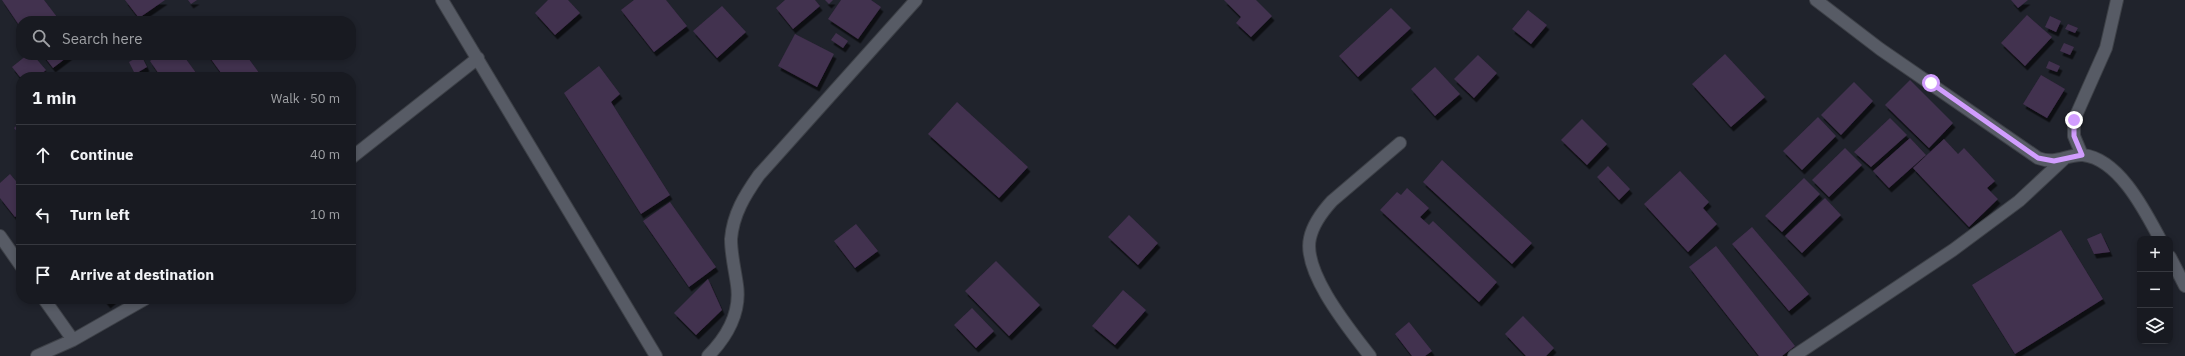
<!DOCTYPE html>
<meta charset="utf-8">
<style>
:root{--surface:#181a21;--page:#25272e;--text:#f1f3f6;--muted:#9fa1a5;--line:#36383f}
body{margin:0;font-family:"IBM Plex Sans",sans-serif;background:var(--page);color:var(--text)}
.controls{position:absolute;right:12px;bottom:12px;display:grid;overflow:hidden;border-radius:8px;box-shadow:0 2px 6px #0003}
.controls button{width:36px;height:36px;display:grid;place-items:center;padding:0;border:0;border-bottom:1px solid var(--line);background:var(--surface);color:var(--text);font:20px sans-serif}
.stop{position:absolute;width:12px;height:12px;margin:-9px;border:3px solid #d19dfe;border-radius:50%;background:#fff}
.stop.end{background:#d19dfe;border-color:#fff;box-shadow:0 1px 4px #0008}
.list{margin:0;padding:0;list-style:none}
h2{display:flex;justify-content:space-between;align-items:center;height:52px;margin:0;padding:0 16px;font-size:17px}
h2 small{font-size:13px;font-weight:400;color:var(--muted)}
.list li{display:grid;grid-template-columns:26px 1fr auto;gap:12px;align-items:center;box-sizing:border-box;height:60px;padding:0 16px;border-top:1px solid var(--line)}
.list b{display:block;font-size:15px;white-space:nowrap}
.list em{font-size:13px;font-style:normal;color:var(--muted)}
.icon{flex:none;width:22px;height:22px;fill:none;stroke:currentColor;stroke-width:2;stroke-linecap:round;stroke-linejoin:round}
.map{position:relative;flex:none;width:2185px;height:356px;overflow:hidden}
.search{position:absolute;background:var(--surface);box-shadow:0 2px 6px #0003;left:16px;top:16px;width:340px;height:44px;display:flex;align-items:center;gap:10px;box-sizing:border-box;padding:0 14px;border-radius:16px;color:var(--muted);font-size:15px}
.panel{position:absolute;background:var(--surface);box-shadow:0 2px 6px #0003;left:16px;top:72px;width:340px;height:232px;border-radius:16px}
.map>svg:first-child{display:block}
.building{fill:#43304f;filter:url(#shadow)}
.lines{fill:none;stroke-linecap:round;stroke-linejoin:round}
.minor-casing{stroke:#3d4047;stroke-width:14}
.minor{stroke:#575b65;stroke-width:12}
.route{stroke:#d19dfe;stroke-width:5}
</style>
<div class="map">
<svg width="2185" height="356" viewBox="0 0 2185 356">
<defs>
<filter id="shadow"><feDropShadow dx="2.5" dy="4.5" stdDeviation="0" flood-color="#0009"/></filter>
</defs>
<rect width="100%" height="100%" fill="#20232c"/>
<path class="building" d="M2,0h42l13,17 -6,4h-30v7z
M125,0h40l-26,18z
M188,0h9l-6,4z
M548,0h20l12,13 -25,22 -20,-22z
M634,0h32l21,26 -33,26 -33,-42z
M785,0h30l5,6 -27,23 -17,-21z
M825,0h8l-4,4z
M841,0h30l10,7 -23,32 -30,-20z
M1224,0h32l16,16 -21,21 -15,-14 5,-6z
M2011,0h17l-10,8z
M722,6l24,26 -29,26 -24,-27z
M1391,8l20,20 -53,49 -19,-21z
M1528,10l19,15 -16,19 -19,-15z
M2027,15l25,22 -27,29 -24,-23z
M2050,16l11,5 -5,11 -11,-5z
M218,17l3,4h-9z
M2068,24l10,4 -3,5 -10,-4z
M836,33l12,8 -5,7 -12,-8z
M795,34l39,20 -17,33 -39,-21z
M2064,43l10,4 -4,8 -10,-4z
M1725,54l40,43 -34,30 -39,-43z
M27,55h6l13,15 -8,7h-18l-8,-10z
M43,55h27l-17,13z
M141,55l6,12 -12,7 -6,-12z
M158,55h25l16,22h-38l-11,-16z
M208,55h38l16,22h-38z
M1478,55l19,18 -23,25 -20,-19z
M2049,61l11,5 -3,6 -11,-4z
M599,66l21,28 -9,8 59,93 -29,19 -77,-121z
M1435,67l25,27 -25,22 -24,-27z
M2041,75l24,14 -18,29 -24,-14z
M1910,80l43,43 -24,25 -44,-43z
M1854,82l19,19 -32,34 -20,-20z
M957,102l71,65 -29,31 -71,-64z
M1818,117l18,19 -34,34 -19,-19z
M1890,118l17,17 -36,32 -17,-15z
M1582,119l25,25 -20,21 -26,-25z
M21,122v14l-7,-8z
M1910,138l16,17 -37,33 -16,-17z
M1944,139l14,15 6,-6 31,33 -8,7 11,11 -29,28 -56,-59z
M1845,148l17,17 -33,32 -17,-17z
M1442,160l90,83 -20,21 -89,-82z
M1608,166l22,23 -11,11 -22,-23z
M1680,171l29,31 -6,6 14,16 -29,28 -44,-48z
M10,174l11,13v25l-6,5 -15,-19v-15z
M1804,178l16,16 -38,38 -17,-16z
M1407,188l22,20 -9,9 9,8 4,-4 64,61 -18,20 -99,-92 17,-18 4,3z
M1825,198l16,17 -39,38 -17,-17z
M670,202l46,65 -27,20 -46,-66z
M1129,215l29,28 -20,22 -30,-28z
M856,224l22,27 -23,17 -21,-27z
M1752,227l57,67 -20,17 -57,-67z
M2061,230l42,69 -88,55 -43,-69z
M2101,233l9,19 -16,2 -7,-15z
M1716,246l79,100 -13,10h-23l-70,-89z
M996,261l44,44 -31,31 -44,-45z
M708,279l14,31 -26,25 -22,-22z
M1123,290l23,20 -31,35 -23,-19z
M104,299h10l-6,5z
M972,308l22,23 -18,17 -22,-23z
M1523,316l31,32 -8,8h-20l-21,-22z
M1409,322l23,29 -7,5h-13l-17,-22z"/>
<g class="lines">
<g class="minor-casing">
<path id="minor" d="M442,0l214,356
M1816,0l64,49 158,109c19,7 28,-4 45,-3 36,4 62,56 77,84
M2082,155l-8,-19v-16l32,-72 11,-48
M351,158l127,-100
M0,236l21,30
M2170,257l15,29
M44,299l29,41
M37,356l36,-16 72,-41
M708,356c19,-19 33,-44 29,-71 -2,-15 -6,-30 -6,-46 2,-25 14,-44 28,-64l157,-175
M1370,356c-20,-26 -68,-84 -60,-118 3,-14 12,-26 22,-37l68,-58
M1794,356l159,-106 66,-49 45,-42"/>
</g>
<use href="#minor" class="minor"/>
</g>
<g class="lines">
<path class="route" d="M1931,83l107,75 16,3 28,-6 -8,-19v-16"/>
</g>
</svg>
<div class="controls">
<button>+</button>
<button>−</button>
<button><svg class="icon" aria-label="layers" viewBox="0 0 24 24"><path d="M12 4l9 5-9 5-9-5zM3 14l9 5 9-5"/></svg></button>
</div>
<div class="stop" style="left:1931px;top:83px"></div>
<div class="stop end" style="left:2074px;top:120px"></div>
<div class="search"><svg class="icon" aria-label="search" viewBox="0 0 24 24"><circle cx="10" cy="10" r="6"/><path d="M15 15l6 6"/></svg>Search here</div>
<section class="panel">
<h2>1 min<small>Walk · 50 m</small></h2>
<ul class="list">
<li><svg class="icon" aria-label="ahead" viewBox="0 0 24 24"><path d="M12 20V5M6 11l6-6 6 6"/></svg><div><b>Continue</b></div><em>40 m</em></li>
<li><svg class="icon" aria-label="left" viewBox="0 0 24 24"><path d="M17 20v-9H6M10 6l-5 5 5 5"/></svg><div><b>Turn left</b></div><em>10 m</em></li>
<li><svg class="icon" aria-label="arrive" viewBox="0 0 24 24"><path d="M6 21V4h12l-3 4 3 4H6"/></svg><div><b>Arrive at destination</b></div></li>
</ul>
</section>
</div>
